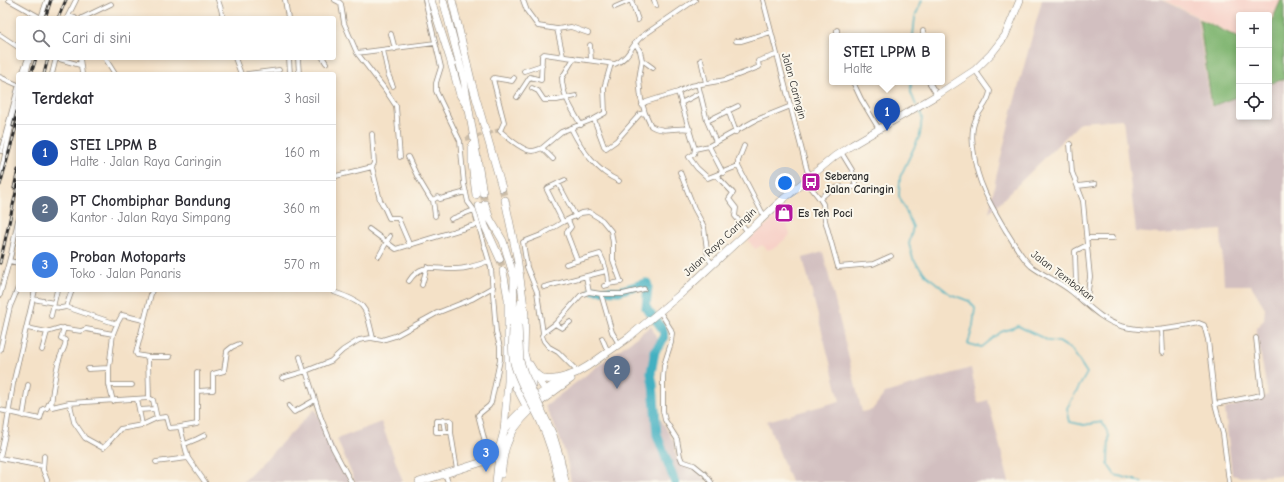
<!DOCTYPE html>
<html lang="id">
<meta charset="utf-8">
<style>
:root{--surface:#fff;--page:#f7f7f7;--text:#2b2b33;--muted:#7c7c81;--line:#e1e1e2;--accent:#db2777}
body{margin:0;font-family:"Comic Neue",sans-serif;background:var(--page);color:var(--text)}
.controls{position:absolute;right:12px;top:12px;display:grid;overflow:hidden;border-radius:4px;box-shadow:0 2px 6px #0003}
.controls button{width:36px;height:36px;display:grid;place-items:center;padding:0;border:0;border-bottom:1px solid var(--line);background:var(--surface);color:var(--text);font:20px sans-serif}
.you{position:absolute;left:785px;top:183px;width:14px;height:14px;margin:-10px;border:3px solid #fff;border-radius:50%;background:#1a73e8;box-shadow:0 0 0 6px #1a73e833}
.badge{display:grid;place-items:center;width:26px;height:26px;border-radius:50%;background:var(--accent);color:#fff;font-size:13px;font-weight:700}
.pin{position:absolute;translate:-50% -33px;filter:drop-shadow(0 1px 2px #0008)}
.pin::after{content:'';position:absolute;top:21px;width:14px;height:12px;background:inherit;clip-path:polygon(0 0,100% 0,50% 100%)}
.popup{position:absolute;left:829px;top:33px;width:116px;height:52px;box-sizing:border-box;display:grid;place-content:center;border-radius:4px;background:var(--surface);filter:drop-shadow(0 1px 3px #0005);font-size:13px;white-space:nowrap;color:var(--muted)}
.popup b{font-size:15px;color:var(--text)}
.popup::after{content:'';position:absolute;left:50%;top:100%;margin-left:-8px;border:8px solid transparent;border-top-color:var(--surface)}
.list{margin:0;padding:0;list-style:none}
h2{display:flex;justify-content:space-between;align-items:center;height:52px;margin:0;padding:0 16px;font-size:17px}
h2 small{font-size:13px;font-weight:400;color:var(--muted)}
.list li{display:grid;grid-template-columns:26px 1fr auto;gap:12px;align-items:center;box-sizing:border-box;height:56px;padding:0 16px;border-top:1px solid var(--line)}
.list b{display:block;font-size:15px;white-space:nowrap}
.list p{margin:0;font-size:13px;white-space:nowrap;color:var(--muted)}
.list em{font-size:13px;font-style:normal;color:var(--muted)}
.icon{flex:none;width:22px;height:22px;fill:none;stroke:currentColor;stroke-width:2;stroke-linecap:round;stroke-linejoin:round}
.map{position:relative;flex:none;width:1284px;height:482px;overflow:hidden}
.search{position:absolute;background:var(--surface);box-shadow:0 2px 6px #0003;left:16px;top:16px;width:320px;height:44px;display:flex;align-items:center;gap:10px;box-sizing:border-box;padding:0 14px;border-radius:4px;color:var(--muted);font-size:15px}
.panel{position:absolute;background:var(--surface);box-shadow:0 2px 6px #0003;left:16px;top:72px;width:320px;height:220px;border-radius:4px}
.map>svg:first-child{display:block}
.built{fill:#f7d1c8}
.industrial{fill:#d2bfc0}
.forest{fill:#81b672;stroke:#56704e}
.lines{fill:none;stroke-linecap:round;stroke-linejoin:round}
.stream{stroke:#43b0c1;stroke-width:1.5}
.river{stroke:#43b0c1;stroke-width:9}
.minor-tunnel{stroke:#ccbda8;stroke-width:4;stroke-dasharray:4 2;stroke-linecap:butt}
.motorway-tunnel{stroke:#ccbda8;stroke-width:7;stroke-dasharray:7 3.5;stroke-linecap:butt}
.minor-casing{stroke:#908679;stroke-width:5.5}
.trunk-casing{stroke:#908679;stroke-width:8}
.motorway-casing{stroke:#908679;stroke-width:8}
.minor{stroke:#fff;stroke-width:4}
.trunk{stroke:#fff;stroke-width:7}
.motorway{stroke:#fff;stroke-width:7}
.rail-casing{stroke:#2b2b2b;stroke-width:3}
.rail{stroke:#fbf7ec;stroke-width:1.5;stroke-dasharray:4.5;stroke-linecap:butt}
.motorway-bridge-casing{stroke:#908679;stroke-width:8;stroke-linecap:butt}
.motorway-bridge{stroke:#fff;stroke-width:7}
.labels{text-anchor:middle;dominant-baseline:central;stroke-width:4;stroke-linejoin:round;paint-order:stroke}
.street-label{font-size:11px;fill:#2b2b2b;stroke:#fbf7ec}
.poi-label{font-size:11px;font-weight:bold;fill:#2b2b2b;stroke:#fbf7ec;text-anchor:start}
</style>
<div class="map">
<svg width="1284" height="482" viewBox="0 0 1284 482">
<rect width="100%" height="100%" fill="#fbf7ec"/>
<filter id="ink" filterUnits="userSpaceOnUse"><feTurbulence type="fractalNoise" baseFrequency=".025" numOctaves="2"/><feDisplacementMap in="SourceGraphic" scale="8" xChannelSelector="R" yChannelSelector="G"/><feConvolveMatrix kernelMatrix="1 2 1 2 8 2 1 2 1" color-interpolation-filters="sRGB"/></filter>
<filter id="wash" filterUnits="userSpaceOnUse"><feTurbulence type="fractalNoise" baseFrequency=".012" numOctaves="4" result="noise"/><feDisplacementMap in="SourceGraphic" scale="16" xChannelSelector="R" yChannelSelector="G"/><feGaussianBlur stdDeviation="0.9" result="paint"/><feColorMatrix in="noise" values="0 0 0 0 0 0 0 0 0 0 0 0 0 0 0 0 0 1.4 0 .05"/><feComposite in="paint" operator="in"/></filter>
<g filter="url(#wash)">
<rect width="100%" height="100%" fill="#f4e1c7"/>
<path class="built" d="M1164,0h116l-11,26v-11h-30v22z
M785,210l7,9 -5,5 3,11 -14,12 -8,3 -6,-5 -7,4 -7,-9z"/>
<path class="industrial" d="M1042,0h120l35,17 14,90 28,-10v20h30v-32l15,-5v395l-43,2 -9,-2 -7,-66 43,-14 -12,-67 8,-8 1,-12 -14,-23h-27l-3,-55 -62,4 -23,-2 -13,-113 -42,3 -92,91 7,-35 18,-75z
M823,252l39,160 10,-2 13,-17 86,-25 7,35 10,-3 21,82h-218l-24,-61 73,-20 -37,-143z
M651,326l10,20 -5,8 -4,18 5,41 13,22 5,9 1,13 4,6 17,6 10,13h-136l-5,-26 -7,-20 -14,-30z
M315,409l35,73h-107z
M381,422l22,60h-48l-18,-43z"/>
<path class="forest" d="M1281,0h3v79l-15,5v-57z
M1199,19l40,19v58l-27,10z"/>
<g class="lines">
<path class="stream" d="M913,36l2,-19 7,-17
M911,82v11l5,12
M918,108l4,9 -2,18 -20,42 -1,19 14,31 -4,17 4,15 13,16 24,19 19,7 6,7 -2,18 -5,18 14,3 19,-15 17,-6 31,15 10,1 13,8 15,23 -20,35 3,14 14,3 18,-3 7,13 -1,30 7,10 27,7"/>
<path class="river" d="M593,290l26,1 26,-8h2l1,3 -2,22 13,16 4,6 1,6 -3,7 -6,8 -4,22 2,11 4,51 18,47"/>
</g>
</g>
<g filter="url(#ink)">
<g class="lines">
<path class="minor-tunnel" d="M466,139l34,-9"/>
<path class="motorway-tunnel" d="M502,188l3,12
M483,193l2,11
M500,259l3,12"/>
<g class="minor-casing">
<path id="minor" d="M9,0l32,18
M218,0l3,9 2,9
M285,0l3,18
M335,0l4,2 2,2 3,19 13,30 27,35 12,18 4,51
M425,0l16,67 -5,16v8l24,50 4,43 4,18 6,8 17,58 5,64 4,15v13l-9,43 -2,3 -11,9 7,27 7,14
M523,0l4,11 11,15 19,3
M632,0h-1l7,20
M654,0l2,6
M763,0l44,170 4,6
M615,7l16,-7
M68,16l7,2
M41,18l6,-18
M67,18l9,-18
M82,18l29,-14
M837,30v6
M391,34l4,15
M0,35l18,12
M923,36v-5
M736,41h5l30,-9
M635,43l5,8 2,9 11,8
M590,45l1,15
M383,50l5,24 5,12
M357,53l78,-10
M563,56l-6,-27 14,-2 17,6
M56,58l24,7
M80,58l2,16
M105,58l10,16
M235,58l6,16
M289,58l1,16
M298,58l1,16
M323,58l3,5
M574,58l-12,20c0,17 11,33 19,47
M642,60l-3,19 2,20 4,14 6,13c12,8 26,0 39,3
M701,60l5,23
M975,70l15,21c-1,12 -11,19 -15,30 -4,10 -3,22 -1,33 3,29 18,53 32,77 8,12 15,26 25,35 13,10 28,15 41,26 16,13 29,28 49,34 27,7 52,3 78,-3l5,2 4,15 7,64 8,30 6,48
M524,71l18,-6
M22,74l6,-16
M26,74l4,-16
M52,74l4,-16
M247,74l32,-4
M0,77l18,8
M514,78l-2,3 -18,-3 -1,1 11,43 -4,9c7,6 23,20 32,20 4,0 7,-2 10,-3l11,11
M853,82l8,17 18,30
M929,82l8,13
M698,84l9,37 9,21
M532,88l6,3 6,9h13l19,-4
M678,92l17,57 -1,5 -5,3 8,11 11,10 30,-12
M517,97l13,-20 11,3 1,-24 2,-2 71,10c13,-5 16,-18 26,-27l54,-37
M681,103l19,-10
M642,105l4,-3 32,-10 12,-6 35,-6 34,-13 -1,-6 18,-6
M728,110l8,22
M594,119l11,-6 -1,-25 7,-24
M707,121l31,-15
M571,128c11,22 25,43 48,53
M372,134l2,29 -2,4 8,33 4,7 5,11h9l12,28
M1070,144l2,28 11,29 4,44 -12,6 1,34 -2,8
M709,146l14,27
M744,146l-6,15v5l26,50
M542,148l19,-16 33,-13 10,27 2,2 10,-7 24,-27 5,-1
M695,149l14,-3 47,-26 35,-14
M1,151l17,-63
M408,157l10,21 12,20 3,2 5,-3 2,2 26,-7
M680,172l14,36 7,13 3,6 4,31 5,7
M716,175l17,18 -4,6 7,9 -1,8 13,16
M336,176l36,-9
M0,177l11,-50 7,-23
M806,181l14,18 3,5 2,16 13,47 35,-3 18,-8
M558,183l18,34
M1078,186l17,-2
M820,199c13,-14 20,-12 36,-12l-4,-17 -11,-18
M433,200l2,16
M451,219l23,-9
M568,220l3,7 -4,5v2l10,26
M563,222l18,-9 8,-1 13,8 9,11 2,12v17l8,22 -13,2
M369,229l27,20 82,-25
M1087,238h26
M379,256l11,-20
M10,261l8,2
M566,264l34,-10c5,9 8,21 8,31l-4,1
M586,277l3,15
M409,281c13,-20 27,-11 46,-12 12,0 23,-4 34,-8
M422,285l5,-18
M544,287l62,-16
M72,290l-6,17 51,17 -4,10 -4,34 -21,1
M152,290l-16,63 1,2 11,2h22
M334,292c33,12 31,13 39,46
M601,294l11,38 7,12
M0,295l11,-41 7,-34
M33,299l21,4
M1086,304l4,-27 -3,-32
M53,307l8,1 5,-1
M660,312l10,16 2,5 -1,10 -7,22 -1,14v32l2,9 12,19 3,17 2,5 12,4 11,9 6,8
M51,316l6,-26
M117,324l5,-9 21,5
M555,324l7,4 8,-6
M27,328l20,4 13,-4 21,3 5,-2 27,5
M64,328l-3,10 4,2c2,6 -3,11 -5,17 -3,8 -10,44 -8,50l17,-4 80,-5
M1161,330l1,23
M543,333l-6,-41 -10,-25 -4,-25 18,-7 22,-13 -16,-32 1,-2 17,-8
M602,338l6,14
M0,350l10,-43 8,-19
M42,350l5,-18
M148,357l1,41 4,2 4,18
M300,357l4,14
M109,368v17l4,16
M306,371l15,47 12,30 18,34
M578,372l-20,-20 -9,-5 -5,-6 -2,-5 1,-3 12,-9 26,-29 8,-3 12,2h22l21,-5
M282,378l24,-7 25,-10 12,-11 16,-10 12,-2 11,2 13,-4 42,-23 35,-14 21,-12
M109,385h23
M197,391l16,-1v-16l11,-3 3,-20 5,-4 7,-3
M137,399l5,26
M70,404l4,18 11,16 18,10 5,-5 12,-14 22,-4 15,-7 9,-1 3,11 11,-1 8,31 17,24
M1215,404l46,-9 1,-1 -6,-56
M289,406l5,6 21,-12
M0,410l40,9 3,-10 4,-1 3,-7
M139,410l16,-1
M23,416l5,-31
M443,420l2,12
M180,427l17,-3v-52
M451,432h-15v-11l14,-1 1,1v11l6,38
M185,444l12,-5 8,-4
M44,456l-1,14 4,10
M0,457l6,-27 7,-46 22,-94
M0,458l31,6 12,2
M156,462l32,-4
M445,474l3,8"/>
</g>
<g class="trunk-casing">
<path id="trunk" d="M501,474c2,-10 2,-21 6,-30 8,-27 42,-49 64,-65
M419,482l70,-22 10,-13
M496,482l4,-36 4,-15 9,-12 21,-21 33,-22 9,-3 12,-7 41,-29 54,-45 98,-91 54,-45 17,-11 85,-50 38,-25 16,-16 14,-18 15,-36"/>
</g>
<g class="motorway-casing">
<path id="motorway" d="M431,0l19,59 10,36 8,13
M443,0l21,80 19,113
M452,0l20,84 30,104
M472,146v18l4,31
M505,200l12,57 5,35 3,23 -1,38 8,30v3l-5,5h-7l-4,-3
M485,204l5,15 13,22 11,36 -1,49
M479,206l6,20 15,33
M503,271l5,28v82l-4,50
M518,325l3,-23
M530,365c9,18 20,16 37,11
M511,371l3,12 12,23
M536,376l13,19"/>
</g>
<use href="#minor" class="minor"/>
<use href="#trunk" class="trunk"/>
<use href="#motorway" class="motorway"/>
<g class="rail-casing">
<path id="rail" d="M45,18l6,-18
M58,18l8,-18
M31,74l5,-16
M44,74l4,-16
M13,126l5,-18
M0,185l18,-65
M14,188l4,-18
M0,263l18,-80"/>
</g>
<use href="#rail" class="rail"/>
<g class="motorway-bridge-casing">
<path id="motorway-bridge" d="M518,325l2,36 4,12 29,62 7,23 5,23
M513,326c0,13 -2,25 1,37 5,20 17,38 26,57 9,20 15,40 19,62"/>
</g>
<use href="#motorway-bridge" class="motorway-bridge"/>
</g>
</g>
<defs>
<g id="bus-square" transform="scale(1)"><rect x="-9" y="-9" width="18" height="18" rx="4" fill="#b5179e" stroke="#fbf7ec"/><path d="M-5-6H5V4H4V6H2V4H-2V6H-4V4H-5ZM-3.5-4V0h7V-4ZM-3.5 1.2v1.5H-2V1.2ZM2 1.2v1.5H3.5V1.2Z" fill="#fff"/></g>
<g id="shop-square" transform="scale(1)"><rect x="-9" y="-9" width="18" height="18" rx="4" fill="#b5179e" stroke="#fbf7ec"/><path d="M-5-2.5h2.3a2.7 3.5 0 0 1 5.4 0H5L5.5 6h-11ZM-1.5-2.5h3a1.5 2.3 0 0 0-3 0Z" fill="#fff"/></g>
</defs>
<g fill-rule="evenodd">
<use href="#bus-square" x="811" y="182"/>
<use href="#shop-square" x="784" y="213"/>
</g>
<g class="labels">
<g class="street-label">
<text transform="translate(794 86) rotate(75)">Jalan Caringin</text>
<text transform="translate(720 242) rotate(-43)">Jalan Raya Caringin</text>
<text transform="translate(1063 276) rotate(37)">Jalan Tembokan</text>
</g>
<g class="poi-label">
<text x="825" y="176">Seberang<tspan x="825" dy="13">Jalan Caringin</tspan></text>
<text x="798" y="213">Es Teh Poci</text>
</g>
</g>
</svg>
<div class="controls">
<button>+</button>
<button>−</button>
<button><svg class="icon" aria-label="locate" viewBox="0 0 24 24"><circle cx="12" cy="12" r="6"/><path d="M12 2v4M12 18v4M2 12h4M18 12h4"/></svg></button>
</div>
<div class="you"></div>
<div class="pin badge" style="left:887px;top:131px;background:#1a4fb4">1</div>
<div class="popup"><b>STEI LPPM B</b>Halte</div>
<div class="pin badge" style="left:617px;top:389px;background:#5c6f8a">2</div>
<div class="pin badge" style="left:486px;top:472px;background:#3f7fe0">3</div>
<div class="search"><svg class="icon" aria-label="search" viewBox="0 0 24 24"><circle cx="10" cy="10" r="6"/><path d="M15 15l6 6"/></svg>Cari di sini</div>
<section class="panel">
<h2>Terdekat<small>3 hasil</small></h2>
<ul class="list">
<li><span class="badge" style="background:#1a4fb4">1</span><div><b>STEI LPPM B</b><p>Halte · Jalan Raya Caringin</p></div><em>160 m</em></li>
<li><span class="badge" style="background:#5c6f8a">2</span><div><b>PT Chombiphar Bandung</b><p>Kantor · Jalan Raya Simpang</p></div><em>360 m</em></li>
<li><span class="badge" style="background:#3f7fe0">3</span><div><b>Proban Motoparts</b><p>Toko · Jalan Panaris</p></div><em>570 m</em></li>
</ul>
</section>
</div>
